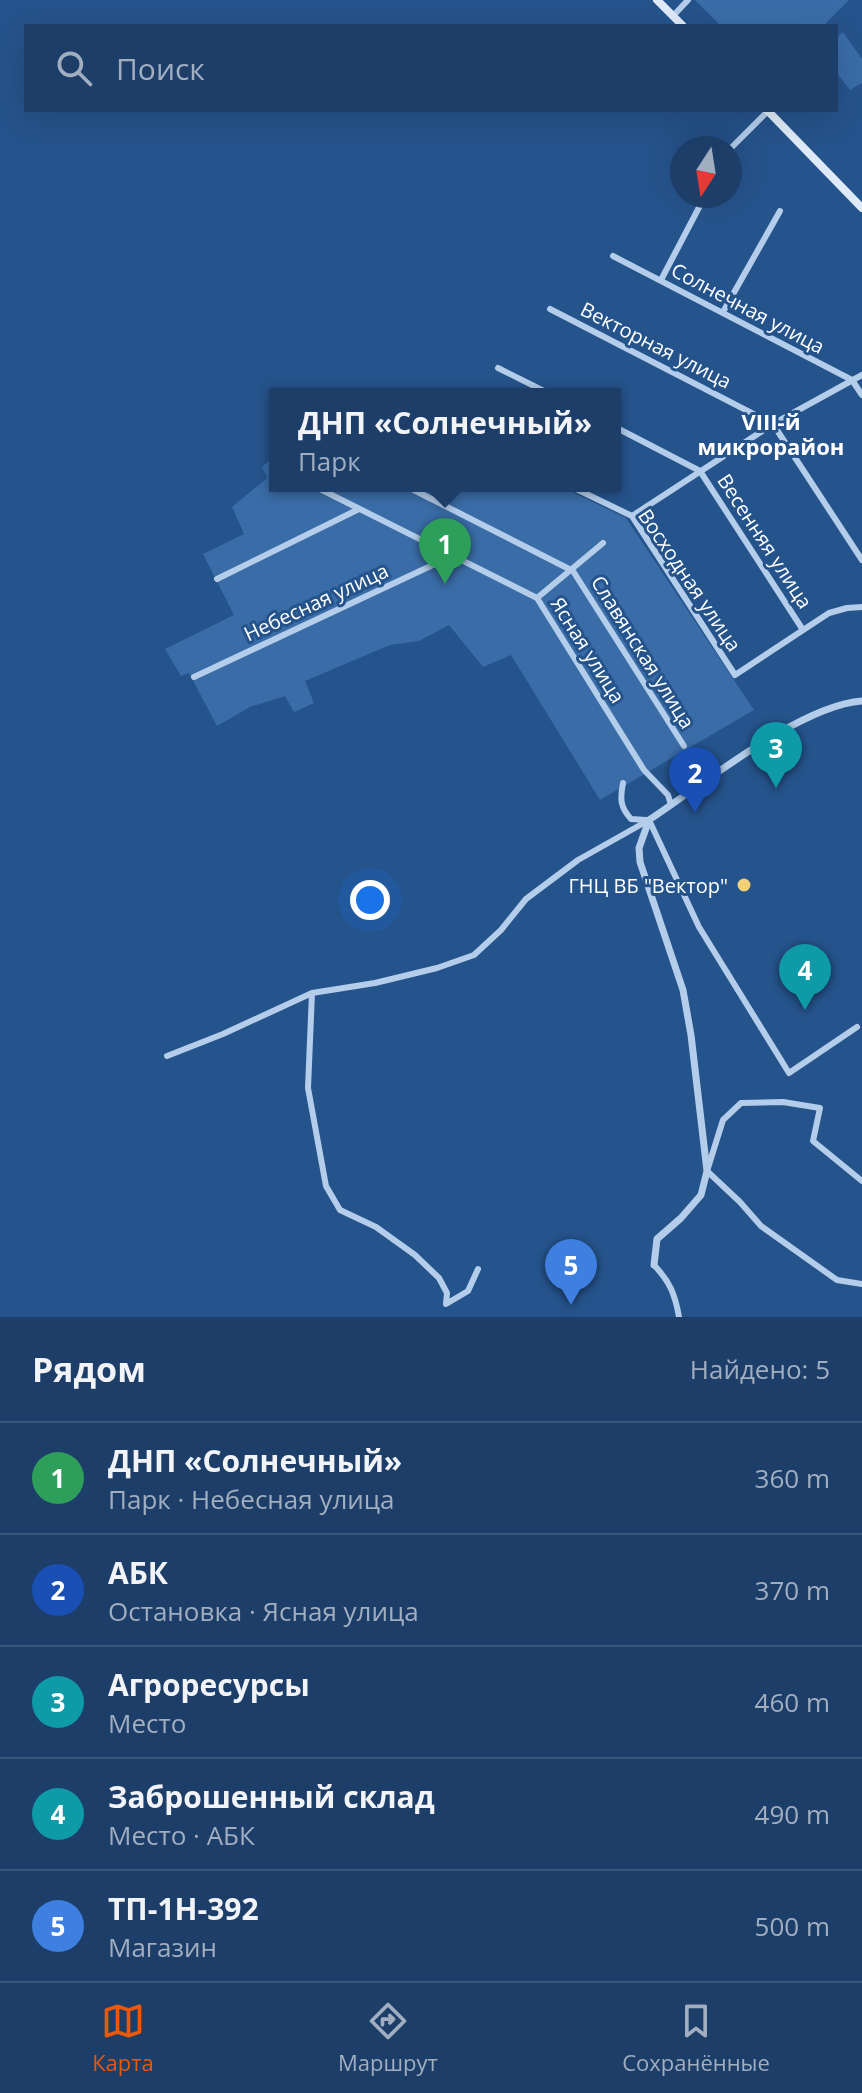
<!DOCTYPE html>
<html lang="ru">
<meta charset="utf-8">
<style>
:root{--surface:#1c3e68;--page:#25456e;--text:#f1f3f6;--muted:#a0aec0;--line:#3a577c;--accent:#ea580c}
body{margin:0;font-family:"Open Sans",sans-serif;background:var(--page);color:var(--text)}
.compass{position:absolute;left:670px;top:136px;width:72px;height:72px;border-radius:50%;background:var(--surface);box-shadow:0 8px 32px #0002;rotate:192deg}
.you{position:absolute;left:370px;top:900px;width:28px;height:28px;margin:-20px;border:6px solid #fff;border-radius:50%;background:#1a73e8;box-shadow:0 0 0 12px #1a73e833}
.badge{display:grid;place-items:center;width:52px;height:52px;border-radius:50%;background:var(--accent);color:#fff;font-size:26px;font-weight:700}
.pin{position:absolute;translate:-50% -66px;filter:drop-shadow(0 2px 4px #0008)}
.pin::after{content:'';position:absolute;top:42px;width:28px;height:24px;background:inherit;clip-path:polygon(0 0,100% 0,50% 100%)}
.popup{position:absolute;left:269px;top:388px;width:352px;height:104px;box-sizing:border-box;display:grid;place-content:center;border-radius:0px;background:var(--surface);filter:drop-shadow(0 2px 6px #0005);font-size:26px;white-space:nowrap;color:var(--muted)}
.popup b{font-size:30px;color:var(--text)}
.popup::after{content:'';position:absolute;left:50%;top:100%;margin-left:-16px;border:16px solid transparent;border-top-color:var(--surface)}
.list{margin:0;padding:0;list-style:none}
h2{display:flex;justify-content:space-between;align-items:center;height:104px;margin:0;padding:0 32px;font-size:34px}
h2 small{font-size:26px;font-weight:400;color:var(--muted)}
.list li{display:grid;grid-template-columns:52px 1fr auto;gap:24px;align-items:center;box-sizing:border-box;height:112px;padding:0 32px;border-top:2px solid var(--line)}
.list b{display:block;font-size:30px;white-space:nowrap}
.list p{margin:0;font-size:26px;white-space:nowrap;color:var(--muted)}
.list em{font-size:26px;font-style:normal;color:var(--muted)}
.icon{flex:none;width:44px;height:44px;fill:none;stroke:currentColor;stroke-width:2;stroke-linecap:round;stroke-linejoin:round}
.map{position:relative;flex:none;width:862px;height:1317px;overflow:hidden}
.search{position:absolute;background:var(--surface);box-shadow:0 8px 32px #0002;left:24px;right:24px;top:24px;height:88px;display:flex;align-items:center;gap:20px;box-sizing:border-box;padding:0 28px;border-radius:0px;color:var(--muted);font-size:30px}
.sheet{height:664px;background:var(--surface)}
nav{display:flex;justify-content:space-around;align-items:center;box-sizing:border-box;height:112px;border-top:2px solid var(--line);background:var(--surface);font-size:22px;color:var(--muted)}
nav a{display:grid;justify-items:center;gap:4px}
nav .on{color:var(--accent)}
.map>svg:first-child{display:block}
.green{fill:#3a6ca7}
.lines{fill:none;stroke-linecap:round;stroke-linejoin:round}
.minor{stroke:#b3cdea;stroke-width:6}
.tertiary{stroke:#b3cdea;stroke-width:7}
.secondary{stroke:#deeaf8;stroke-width:8}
.poi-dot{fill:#f3cf78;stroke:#25538b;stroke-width:3}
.labels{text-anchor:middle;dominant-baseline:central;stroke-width:6;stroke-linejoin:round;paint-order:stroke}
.street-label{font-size:20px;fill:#fff;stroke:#25538b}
.poi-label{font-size:20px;fill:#fff;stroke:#25538b;text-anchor:end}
.neighbourhood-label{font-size:22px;font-weight:bold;fill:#fff;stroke:#25538b}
</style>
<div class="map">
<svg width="862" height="1317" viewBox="0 0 862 1317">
<rect width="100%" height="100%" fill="#25538b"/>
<path class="green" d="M695,0h154l-26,26h-102z
M843,32l19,27v24l-12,7 -14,-18v-34z
M275,456v30h285l66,32 128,192 -154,90 -89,-145 -28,12 -34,-42 -30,16 -29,4 -85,36 9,22 -20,9 -9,-16 -35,11 -33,19 -28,-53 -8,3 -16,-27 69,-34 -31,-61 41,-20 -12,-27 35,-29 -5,-11z"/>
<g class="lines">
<path class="minor" d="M673,16l15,-16
M730,149l38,-38
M613,256l239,124 10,15
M661,280l44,-84
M550,309l223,115 89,136
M723,312l57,-101
M498,368l52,26
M615,427l85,44 103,159
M314,486l223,112 107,172 24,25 3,10
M406,486l167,85 111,175
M570,486l62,30 103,159 94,-62 18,-5 15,-1
M632,516l141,-92 89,-49
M217,579l142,-70
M537,598l66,-55
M194,677l258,-121
M623,783c-3,16 -3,24 8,36l15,1
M649,820l50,107 90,146 68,-46
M312,993l-4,95 18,98 14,24 36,17 39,28 24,23 8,15 -1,11 22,-13 10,-22
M167,1056l56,-22 89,-41 63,-10 62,-15 37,-13 27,-25 25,-31 52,-39 71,-40
M862,1181l-49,-40 7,-33 -37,-6 -42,1 -18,17 -16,51 33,31 21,24 76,54 25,4
M654,1265c16,17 21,29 25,52"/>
<path class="tertiary" d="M654,1265l3,-26 24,-21 20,-23 6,-24 -16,-136 -8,-45 -43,-128 -1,-14 10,-28c53,-35 152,-115 213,-119"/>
<path class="secondary" d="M657,0l26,26
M767,110l95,98"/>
</g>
<circle class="poi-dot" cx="744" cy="885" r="8"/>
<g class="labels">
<g class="street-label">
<text transform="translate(748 308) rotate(28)">Солнечная улица</text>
<text transform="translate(656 345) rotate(27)">Векторная улица</text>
<text transform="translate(765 541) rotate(57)">Весенняя улица</text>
<text transform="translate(690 580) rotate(56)">Восходная улица</text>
<text transform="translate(316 602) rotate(-25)">Небесная улица</text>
<text transform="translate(588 650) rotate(58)">Ясная улица</text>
<text transform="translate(643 652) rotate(58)">Славянская улица</text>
</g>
<g class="poi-label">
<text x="728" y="885">ГНЦ ВБ "Вектор"</text>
</g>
<g class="neighbourhood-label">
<text x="771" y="421">VIII-й<tspan x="771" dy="25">микрорайон</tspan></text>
</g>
</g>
</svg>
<svg class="compass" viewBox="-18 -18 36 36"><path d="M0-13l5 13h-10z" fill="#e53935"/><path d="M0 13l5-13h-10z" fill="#a0aec0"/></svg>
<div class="you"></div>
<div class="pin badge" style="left:445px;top:584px;background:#2e9e5b">1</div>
<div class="popup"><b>ДНП «Солнечный»</b>Парк</div>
<div class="pin badge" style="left:695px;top:813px;background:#1a4fb4">2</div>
<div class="pin badge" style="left:776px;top:788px;background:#0f9aa8">3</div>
<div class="pin badge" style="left:805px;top:1010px;background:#0f9aa8">4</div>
<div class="pin badge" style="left:571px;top:1305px;background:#3f7fe0">5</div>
<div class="search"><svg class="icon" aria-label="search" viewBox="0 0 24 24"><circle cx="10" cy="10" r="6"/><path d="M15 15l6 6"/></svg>Поиск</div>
</div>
<section class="sheet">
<h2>Рядом<small>Найдено: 5</small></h2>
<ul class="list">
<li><span class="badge" style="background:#2e9e5b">1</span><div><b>ДНП «Солнечный»</b><p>Парк · Небесная улица</p></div><em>360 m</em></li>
<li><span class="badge" style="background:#1a4fb4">2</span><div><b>АБК</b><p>Остановка · Ясная улица</p></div><em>370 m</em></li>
<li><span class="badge" style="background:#0f9aa8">3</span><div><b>Агроресурсы</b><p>Место</p></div><em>460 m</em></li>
<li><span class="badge" style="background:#0f9aa8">4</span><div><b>Заброшенный склад</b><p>Место · АБК</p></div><em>490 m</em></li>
<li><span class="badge" style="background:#3f7fe0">5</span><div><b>ТП-1Н-392</b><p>Магазин</p></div><em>500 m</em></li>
</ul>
</section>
<nav>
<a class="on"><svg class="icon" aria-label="map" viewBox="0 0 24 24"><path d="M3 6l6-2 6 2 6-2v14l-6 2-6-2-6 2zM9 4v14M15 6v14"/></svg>Карта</a>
<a><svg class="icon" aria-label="directions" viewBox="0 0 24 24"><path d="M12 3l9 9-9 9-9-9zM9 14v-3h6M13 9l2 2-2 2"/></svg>Маршрут</a>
<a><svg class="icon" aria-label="saved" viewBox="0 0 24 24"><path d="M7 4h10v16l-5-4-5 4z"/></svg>Сохранённые</a>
</nav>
